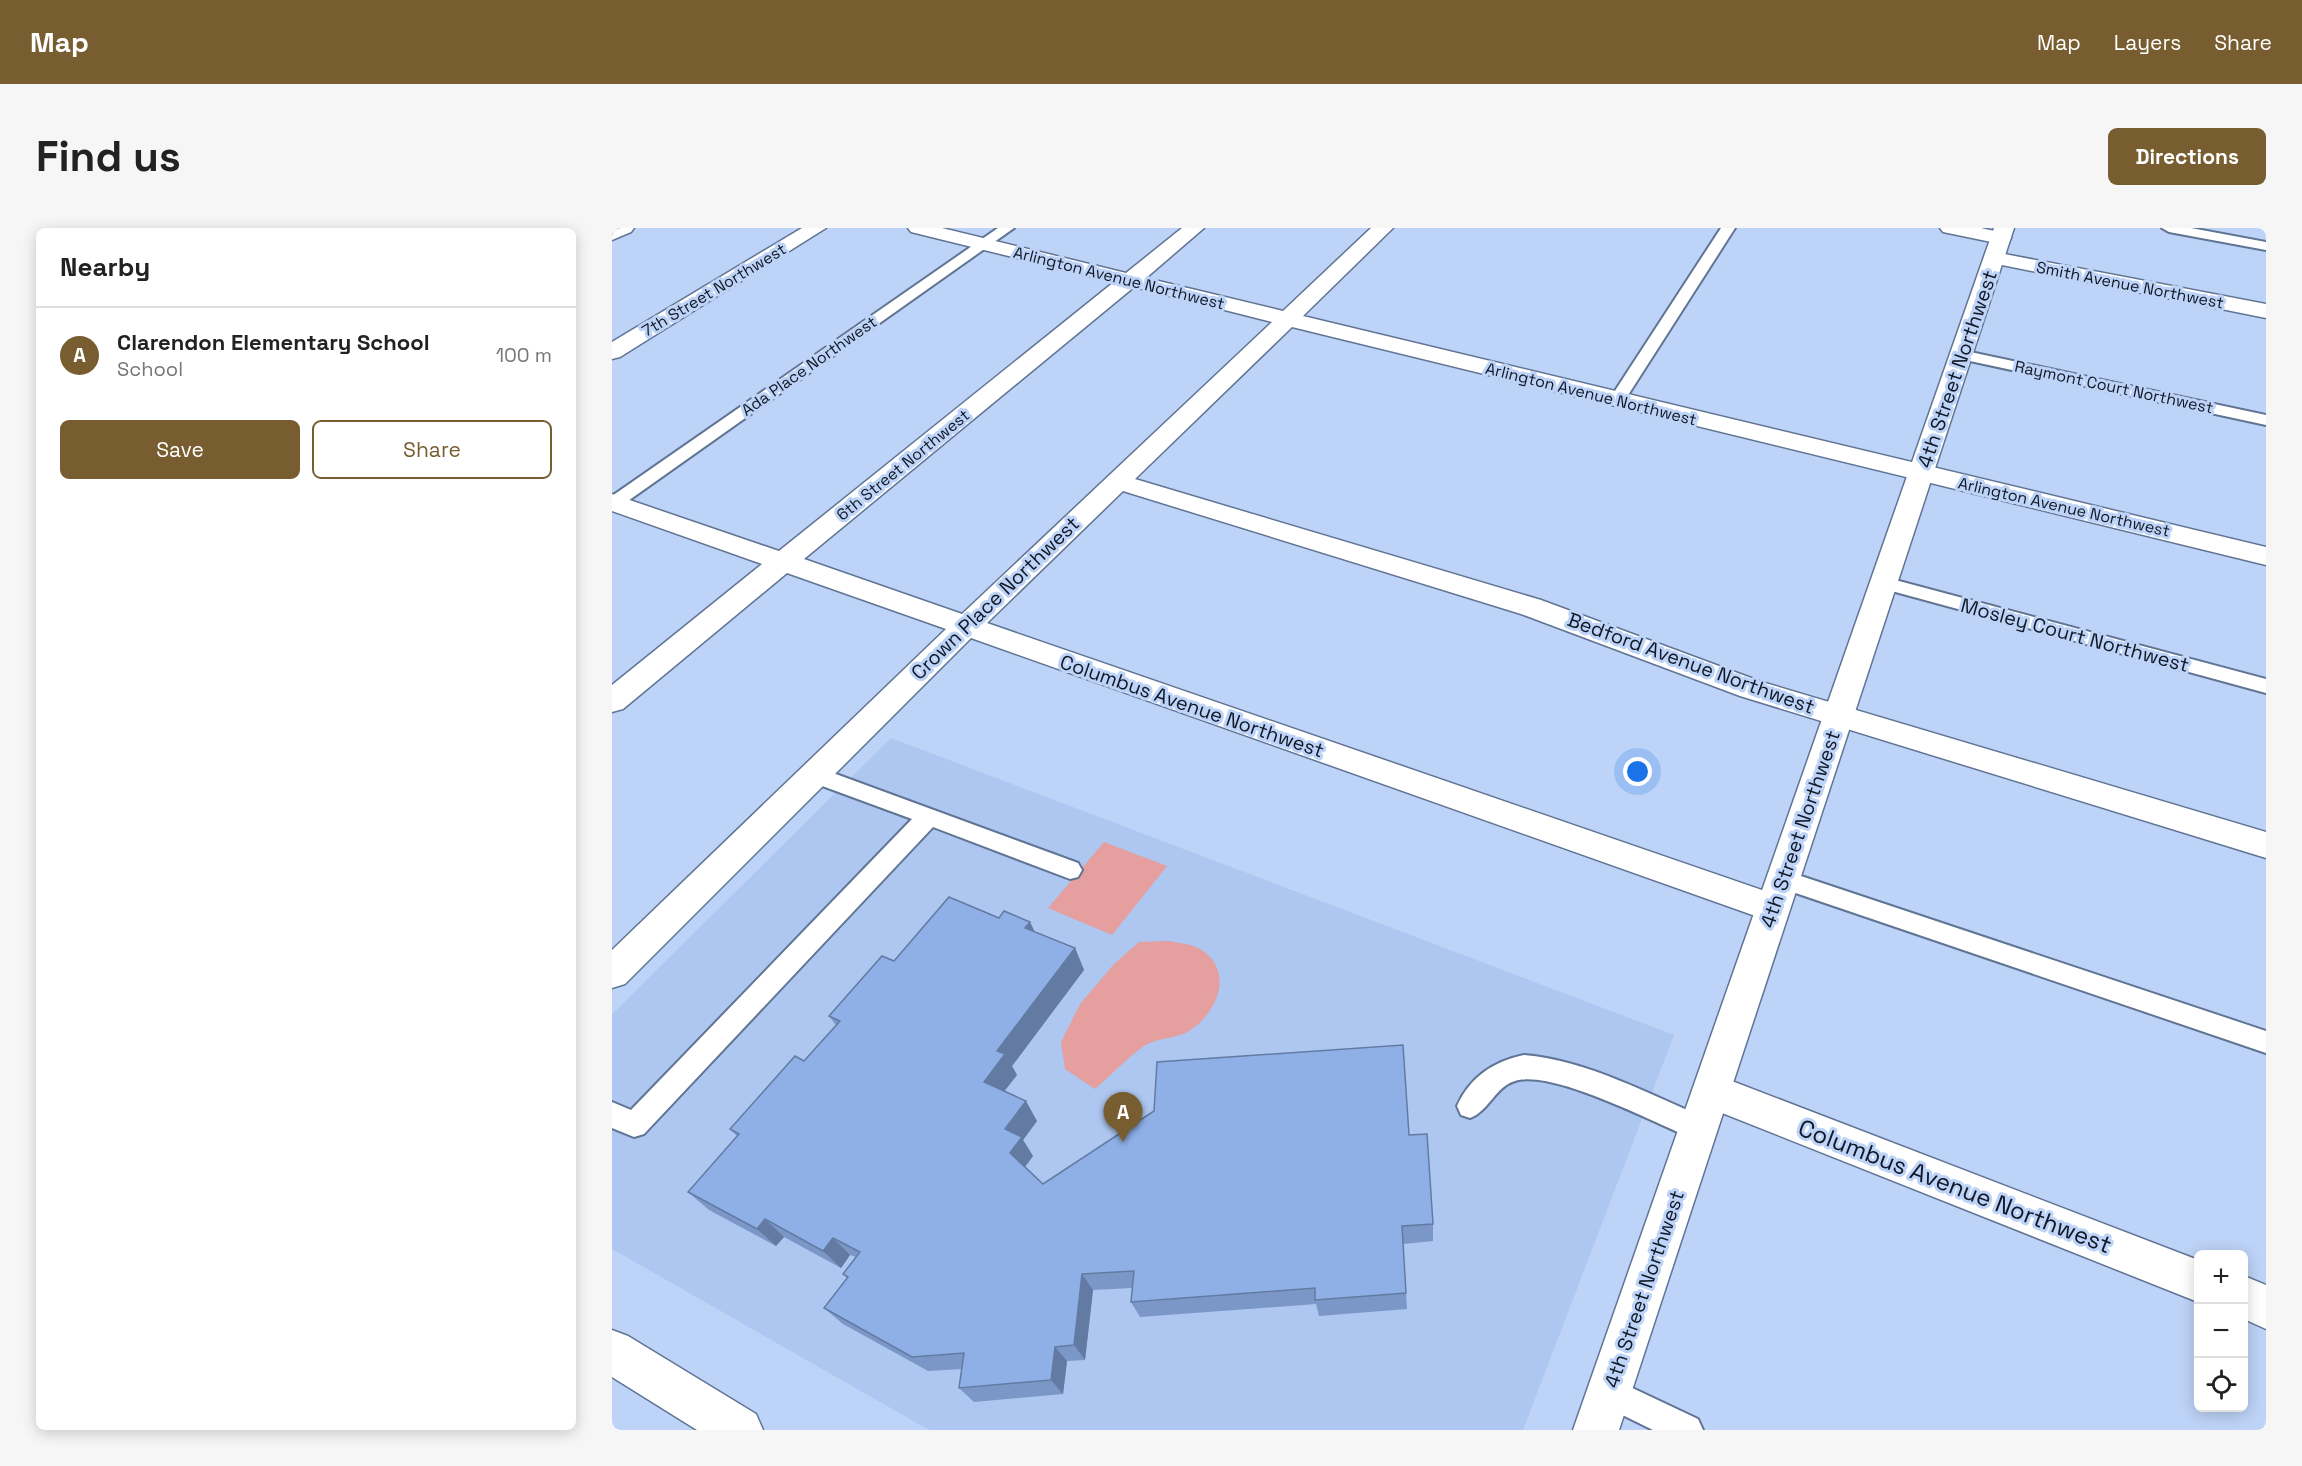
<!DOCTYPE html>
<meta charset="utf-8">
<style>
:root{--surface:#fff;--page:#f6f6f6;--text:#222;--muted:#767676;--line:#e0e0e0;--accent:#775d2f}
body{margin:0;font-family:"Space Grotesk",sans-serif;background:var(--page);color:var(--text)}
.controls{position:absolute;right:18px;bottom:18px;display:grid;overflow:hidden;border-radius:9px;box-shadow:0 3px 15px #0003}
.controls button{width:54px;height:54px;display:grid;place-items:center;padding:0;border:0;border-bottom:2px solid var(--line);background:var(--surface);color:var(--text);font:30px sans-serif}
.you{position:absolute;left:1026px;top:544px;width:21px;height:21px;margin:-15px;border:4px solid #fff;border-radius:50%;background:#1a73e8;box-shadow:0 0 0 9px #1a73e833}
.badge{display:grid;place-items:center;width:39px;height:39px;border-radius:50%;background:var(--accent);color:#fff;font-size:20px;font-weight:700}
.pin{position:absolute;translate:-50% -50px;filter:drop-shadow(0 2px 3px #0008)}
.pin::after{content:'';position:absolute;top:32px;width:21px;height:18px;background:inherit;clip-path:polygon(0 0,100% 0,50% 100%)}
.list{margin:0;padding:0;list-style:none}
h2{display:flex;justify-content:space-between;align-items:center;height:78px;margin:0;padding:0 24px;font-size:26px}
h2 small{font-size:20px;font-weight:400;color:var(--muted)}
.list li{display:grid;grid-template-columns:39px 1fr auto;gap:18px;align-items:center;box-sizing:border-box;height:96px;padding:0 24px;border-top:2px solid var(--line)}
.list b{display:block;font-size:22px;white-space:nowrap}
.list p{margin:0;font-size:20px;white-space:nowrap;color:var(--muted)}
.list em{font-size:20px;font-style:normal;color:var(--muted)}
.actions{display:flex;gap:12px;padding:18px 24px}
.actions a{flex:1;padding:14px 0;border:2px solid var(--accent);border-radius:9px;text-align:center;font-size:21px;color:var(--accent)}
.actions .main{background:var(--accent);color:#fff}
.icon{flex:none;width:33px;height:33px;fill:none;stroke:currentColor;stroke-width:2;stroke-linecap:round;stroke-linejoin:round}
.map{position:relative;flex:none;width:1654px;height:1202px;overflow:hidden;border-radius:9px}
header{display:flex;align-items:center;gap:36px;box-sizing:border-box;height:84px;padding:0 30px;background:var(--accent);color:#fff}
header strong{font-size:28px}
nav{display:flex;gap:33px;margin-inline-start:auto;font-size:21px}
.intro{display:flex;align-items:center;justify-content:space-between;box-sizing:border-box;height:144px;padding:0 36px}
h1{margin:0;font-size:42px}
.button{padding:15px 27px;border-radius:9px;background:var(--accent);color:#fff;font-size:21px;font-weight:700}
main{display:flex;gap:36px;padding:0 36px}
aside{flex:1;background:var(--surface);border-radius:9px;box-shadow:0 3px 15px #0003}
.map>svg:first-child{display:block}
.built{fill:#adc7f1}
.green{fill:#e49f9e}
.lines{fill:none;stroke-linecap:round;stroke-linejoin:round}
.service-casing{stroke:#607494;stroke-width:4}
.minor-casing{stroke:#607494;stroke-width:3}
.tertiary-casing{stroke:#607494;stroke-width:3}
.service{fill:#fff;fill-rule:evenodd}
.minor{fill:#fff;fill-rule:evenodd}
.tertiary{fill:#fff;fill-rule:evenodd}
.wall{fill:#7a97c7}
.shaded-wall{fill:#637ba2}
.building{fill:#8eb0e7;stroke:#637ba2;stroke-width:1.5}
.labels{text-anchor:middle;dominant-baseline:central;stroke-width:6;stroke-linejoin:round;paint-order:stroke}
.far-street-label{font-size:16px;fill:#101825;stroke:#bdd3f7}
.street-label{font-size:20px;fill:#101825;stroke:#bdd3f7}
.near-street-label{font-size:24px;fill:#101825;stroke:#bdd3f7}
</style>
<header>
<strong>Map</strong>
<nav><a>Map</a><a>Layers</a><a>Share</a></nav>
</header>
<div class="intro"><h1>Find us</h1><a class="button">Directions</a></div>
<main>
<aside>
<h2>Nearby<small></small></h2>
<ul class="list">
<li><span class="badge">A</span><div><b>Clarendon Elementary School</b><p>School</p></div><em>100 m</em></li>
</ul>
<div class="actions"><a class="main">Save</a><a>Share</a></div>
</aside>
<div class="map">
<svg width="1654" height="1202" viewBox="0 0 1654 1202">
<rect width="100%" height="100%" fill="#bdd3f7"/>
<path class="built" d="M279,510l783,297 -151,395h-594l-317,-181v-235z"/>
<path class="green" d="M492,614l63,24 -55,69 -64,-27z
M557,713c9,2 23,3 31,8 37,22 16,70 -17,85 -13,5 -26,4 -39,12 -17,12 -33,29 -49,43l-30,-20 -4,-27 19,-38 34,-40 25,-22z"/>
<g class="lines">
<g class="service-casing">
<path id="service" d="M386,0h16l-396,280 -6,1v-13z
M1109,0h14l-112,175h-12l-2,-3z
M1550,0h29l75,14v8l-97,-18z
M1349,122l305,65v10l-310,-67 -3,-3z
M1272,349l382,102v14l-389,-106 -2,-4 2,-4z
M202,538l264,97 4,7 -4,7 -8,2 -137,-52 -289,307 -10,3 -22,-9v-26l19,8 281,-291 -106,-39 -3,-6 3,-6z
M1171,642l483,161v22l-491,-167 -4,-7 4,-7z
M912,827c63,5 126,40 184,64l3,9 -3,9 -10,4c-39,-16 -145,-72 -183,-60 -20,6 -26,30 -45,37l-9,-3 -4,-9c13,-29 37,-45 67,-51z
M997,1149l89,42 5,11h-50l-55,-27 -4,-11 4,-11z"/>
</g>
<g class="minor-casing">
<path id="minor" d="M0,0h22l-3,4 -19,8z
M190,0h24l-206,129 -8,2v-17z
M296,0h34l184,45 56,-45h22l-58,50 137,33 88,-83h22l-90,88 963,231v18l-974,-238 -157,152 406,121 221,82 504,150v26l-526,-162 -219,-82 -398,-123 -136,132 798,275 5,10 -5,10 -12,4 -12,-4 -790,-280 -346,346 -13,4v-38l334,-321 -159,-56 -164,136 -11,3v-27l150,-121 -150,-53v-17l167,57 335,-269 -203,-50zM522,59l138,35 -310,292 -158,-55z
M1328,0h41l27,6 3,4 -3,4 -7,2 -58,-12z
M1382,24l272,52v14l-279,-56 -3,-4 3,-4z
M1099,845l487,187v42l-501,-199 -5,-12 5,-12z
M1632,1048l22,9v44l-22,-10z
M0,1102l16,6 128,78 7,16h-66l-85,-53z"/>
</g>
<g class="tertiary-casing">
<path id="tertiary" d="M1382,0h20l-395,1202h-46z"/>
</g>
<use href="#service" class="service"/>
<use href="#minor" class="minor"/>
<use href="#tertiary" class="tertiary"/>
</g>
<path class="wall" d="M387,690l31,4 5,10 40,16 9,22 -72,96 5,9 -13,16 33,30 -14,19 10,16 -8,11 18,17 366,-49 24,89v17l-30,3 4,65 -88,7 -3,-12 -176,13 -9,-15 1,-14 -39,2 -8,70 -18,1 -4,33 -89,8 -15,-14 3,-19 -34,2 -85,-47 -19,-16 23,-30 -4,-4 13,-17 -6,-2 -9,13 -57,-31 -8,9 -67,-36 -21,-18 49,-56 -7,-7 74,-68 32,-36 -7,-9 65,-55z"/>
<path class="shaded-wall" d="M418,694l10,22 -15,-16z
M463,720l9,22 -72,96 5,9 -21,27 -12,-20 13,-31z
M414,873l11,20 -14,19 10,16 -12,16 -11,-19 -5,-24z
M153,991l19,18 -8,9 -19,-17z
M221,1010l17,17 -9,13 -18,-17z
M470,1046l11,16 -8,70 -11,-15z
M443,1119l12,14 -4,33 -12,-14z"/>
<path class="building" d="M337,669l50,21 5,-7 26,11 -5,6 50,20 -78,103 8,3 -21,28 42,19 -21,28 17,8 -12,16 33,31 111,-73 3,-49 246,-17 6,90 18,-1 6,90 -31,2 4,67 -91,7v-12l-184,14 3,-31 -52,3 -8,71 -19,2 -4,33 -92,8 5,-35 -52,4 -88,-49 24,-31 -5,-3 17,-22 -27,-14 -10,13 -58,-32 -8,10 -69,-37 51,-58 -9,-5 65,-73 9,5 36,-40 -11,-5 53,-60 12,5z"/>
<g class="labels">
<g class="far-street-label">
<text transform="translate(507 50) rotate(14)">Arlington Avenue Northwest</text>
<text transform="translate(1518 57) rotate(11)">Smith Avenue Northwest</text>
<text transform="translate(102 62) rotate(-31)">7th Street Northwest</text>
<text transform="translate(197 138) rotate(-35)">Ada Place Northwest</text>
<text transform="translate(1502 159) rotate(12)">Raymont Court Northwest</text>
<text transform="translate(979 166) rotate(14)">Arlington Avenue Northwest</text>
<text transform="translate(291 237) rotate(-39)">6th Street Northwest</text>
<text transform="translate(1452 279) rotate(13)">Arlington Avenue Northwest</text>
</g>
<g class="street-label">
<text transform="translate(1345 141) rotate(-71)">4th Street Northwest</text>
<text transform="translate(383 370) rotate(-44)">Crown Place Northwest</text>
<text transform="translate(1463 407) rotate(15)">Mosley Court Northwest</text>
<text transform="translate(1079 435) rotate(20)">Bedford Avenue Northwest</text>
<text transform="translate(580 478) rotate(19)">Columbus Avenue Northwest</text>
<text transform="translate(1188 601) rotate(-71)">4th Street Northwest</text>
<text transform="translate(1032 1061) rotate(-71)">4th Street Northwest</text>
</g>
<g class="near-street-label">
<text transform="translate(1343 958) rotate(21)">Columbus Avenue Northwest</text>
</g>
</g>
</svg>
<div class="controls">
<button>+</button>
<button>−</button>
<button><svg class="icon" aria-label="locate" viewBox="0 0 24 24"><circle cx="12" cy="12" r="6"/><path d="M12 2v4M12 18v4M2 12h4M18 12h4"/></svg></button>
</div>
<div class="you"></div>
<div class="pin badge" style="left:511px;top:914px">A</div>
</div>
</main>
